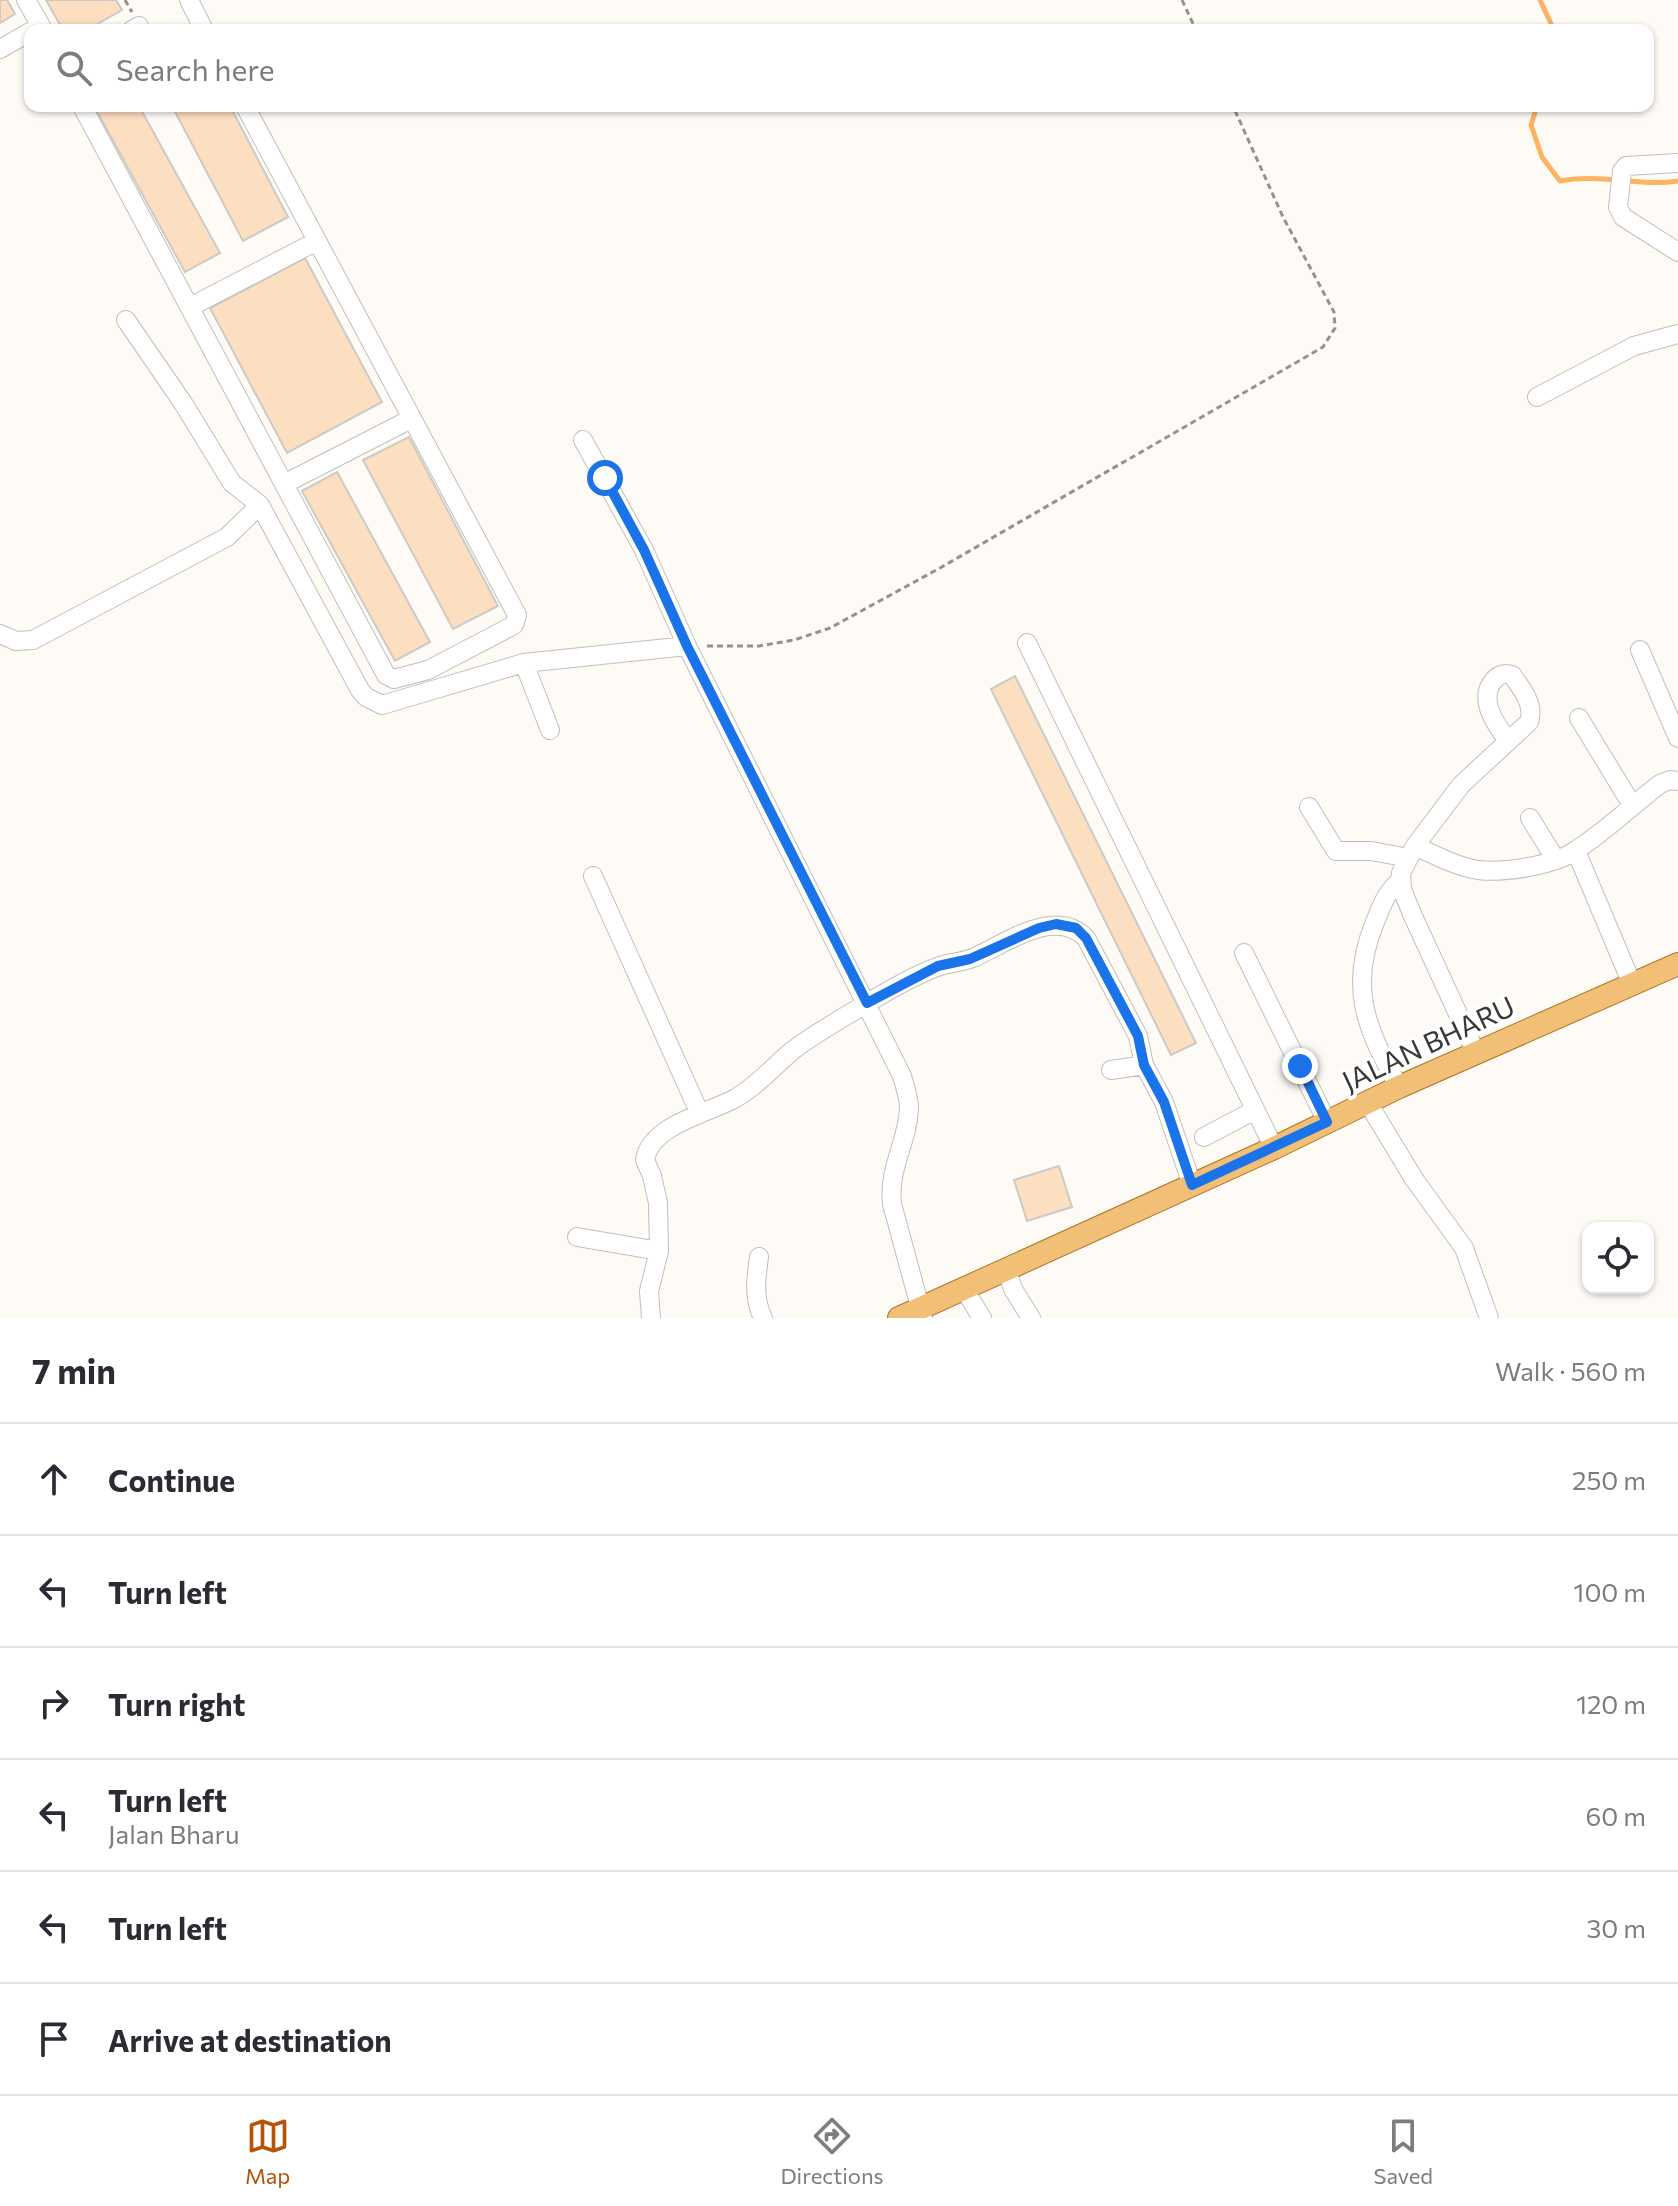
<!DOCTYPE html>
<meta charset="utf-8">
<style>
:root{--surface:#fff;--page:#f2f2f3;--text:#2b2b33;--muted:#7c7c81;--line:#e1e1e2;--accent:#b45309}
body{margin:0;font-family:Commissioner,sans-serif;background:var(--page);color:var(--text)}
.controls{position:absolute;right:24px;bottom:24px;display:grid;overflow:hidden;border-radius:16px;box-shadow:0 2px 6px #0004}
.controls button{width:72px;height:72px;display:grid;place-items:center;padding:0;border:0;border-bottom:2px solid var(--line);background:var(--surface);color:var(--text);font:40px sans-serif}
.stop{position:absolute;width:24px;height:24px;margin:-18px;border:6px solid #1a73e8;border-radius:50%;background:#fff}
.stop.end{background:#1a73e8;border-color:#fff;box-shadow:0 2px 8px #0008}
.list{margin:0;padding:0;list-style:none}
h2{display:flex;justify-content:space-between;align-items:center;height:104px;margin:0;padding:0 32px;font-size:34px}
h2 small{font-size:26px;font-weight:400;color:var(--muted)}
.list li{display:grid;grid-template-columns:52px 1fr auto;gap:24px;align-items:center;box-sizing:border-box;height:112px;padding:0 32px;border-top:2px solid var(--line)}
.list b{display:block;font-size:30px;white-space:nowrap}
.list p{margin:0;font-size:26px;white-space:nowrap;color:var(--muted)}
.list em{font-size:26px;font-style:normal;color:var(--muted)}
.icon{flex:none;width:44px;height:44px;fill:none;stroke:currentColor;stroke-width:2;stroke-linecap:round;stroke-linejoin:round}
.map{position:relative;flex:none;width:1678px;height:1318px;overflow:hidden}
.search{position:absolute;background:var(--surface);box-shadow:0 2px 6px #0004;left:24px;right:24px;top:24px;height:88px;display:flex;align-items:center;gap:20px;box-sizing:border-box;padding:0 28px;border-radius:16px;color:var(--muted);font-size:30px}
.sheet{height:776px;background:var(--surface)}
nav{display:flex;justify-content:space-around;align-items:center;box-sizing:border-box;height:112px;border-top:2px solid var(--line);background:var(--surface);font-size:22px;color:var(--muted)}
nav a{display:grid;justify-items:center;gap:4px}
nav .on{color:var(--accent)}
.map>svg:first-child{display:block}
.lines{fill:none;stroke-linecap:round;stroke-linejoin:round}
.stream{stroke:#fdb462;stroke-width:5}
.building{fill:#fcdec0;stroke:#cdcac6;stroke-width:2}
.minor-casing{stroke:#c2bfbb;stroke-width:20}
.major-casing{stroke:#ac7425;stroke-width:24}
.path{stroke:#94928f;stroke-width:3;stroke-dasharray:6 4;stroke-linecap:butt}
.minor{stroke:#fff;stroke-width:18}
.major{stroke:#f2bf77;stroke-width:22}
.route{stroke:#1a73e8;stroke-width:10}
.labels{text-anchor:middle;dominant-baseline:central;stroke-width:8;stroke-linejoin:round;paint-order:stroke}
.street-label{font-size:28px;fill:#393836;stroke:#fff}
</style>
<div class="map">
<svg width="1678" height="1318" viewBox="0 0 1678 1318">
<rect width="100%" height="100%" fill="#fefaf6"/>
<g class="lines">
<path class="stream" d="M1540,0l14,30
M1537,106l-6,19 11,32 18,24c39,-8 79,6 118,0"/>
</g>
<path class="building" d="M0,0h7l8,14 -15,9z
M46,0h70l6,10 -35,20h-24z
M94,106h45l81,147 -35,19z
M172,106h58l58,111 -45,24z
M305,258l77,144 -95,51 -77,-145z
M409,437l89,169 -45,23 -90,-169z
M337,472l93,170 -35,19 -93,-170z
M1015,676l181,367 -25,12 -180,-366z
M1059,1166l13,41 -45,14 -13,-41z"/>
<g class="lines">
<g class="minor-casing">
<path id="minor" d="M26,0l15,26 -7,4
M189,0l15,30
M132,30l7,-4
M0,49l30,-17
M82,106l304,569 8,4 34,-9 86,-45 3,-10 -272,-509
M1678,163l-52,3 -4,5 -4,36 5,10 55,35
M190,307l127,-66
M126,320l57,83 49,80 28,22 100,185 6,7 16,8 142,-42 163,-17
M1537,397l97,-51 44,-12
M583,440l61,110 43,96 215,430c3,11 7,21 7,32 -1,34 -21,59 -17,96l31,114
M284,484l127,-65
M0,634l16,7 17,-1 194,-103 33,-32
M1027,643l247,505
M1640,650l38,88
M524,663l26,67
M1579,718l53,87
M1309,807l27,44h35l38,7
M1530,818l26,42
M1415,846c20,9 40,20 63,24 25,3 73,-4 95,-18 31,-19 58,-46 87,-68l10,-4 8,1
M1576,851l56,133
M593,876l107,238
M1244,953l83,169
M1476,1053l-64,-139 -10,-25 -1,-16 14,-27 46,-61 68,-63c6,-17 -7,-33 -17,-47 -8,-2 -13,-1 -18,5 -16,18 1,44 13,59
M1111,1070l33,-5
M1399,1087c-33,-58 -51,-100 -24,-165 7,-17 11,-30 26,-42
M1368,1103l46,76 50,69 25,70
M1204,1137l51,-27
M577,1237l82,14
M759,1257c-3,21 -6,41 4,61
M1006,1269l7,20 18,29
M964,1289l18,29
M651,1318l-2,-27 10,-40 -1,-48 -6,-27 -7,-16c5,-35 64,-47 91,-62 22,-13 37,-31 56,-47 22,-17 49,-32 72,-46 20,-12 55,-32 76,-39 12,-4 25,-4 35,-9 33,-15 80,-50 111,-19l52,98 6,29 20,37 28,83"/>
</g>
<g class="major-casing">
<path id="major" d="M899,1318l375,-170 125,-61 279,-123"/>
</g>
<path class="path" d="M125,0l7,12
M1182,0l14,30
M707,646h52l35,-6 36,-12 110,-60 383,-221 12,-19 -1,-16 -51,-95 -50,-111"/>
<use href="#minor" class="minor"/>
<use href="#major" class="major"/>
</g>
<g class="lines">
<path class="route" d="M605,478l39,72 43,96 180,357 71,-37 32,-7 69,-31 17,-4 20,4 10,10 52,98 6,29 20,37 28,83 135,-63 -27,-56"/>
</g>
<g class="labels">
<g class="street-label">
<text transform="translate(1428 1043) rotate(-25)">JALAN BHARU</text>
</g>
</g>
</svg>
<div class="controls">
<button><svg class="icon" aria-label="locate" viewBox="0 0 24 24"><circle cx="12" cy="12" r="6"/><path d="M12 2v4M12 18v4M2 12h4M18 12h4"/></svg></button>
</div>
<div class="stop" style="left:605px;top:478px"></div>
<div class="stop end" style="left:1300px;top:1066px"></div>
<div class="search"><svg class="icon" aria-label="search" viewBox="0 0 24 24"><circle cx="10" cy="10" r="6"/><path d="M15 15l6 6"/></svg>Search here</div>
</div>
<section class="sheet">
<h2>7 min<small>Walk · 560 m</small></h2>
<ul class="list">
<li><svg class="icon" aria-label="ahead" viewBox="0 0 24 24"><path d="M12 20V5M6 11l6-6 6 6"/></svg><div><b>Continue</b></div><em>250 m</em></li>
<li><svg class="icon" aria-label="left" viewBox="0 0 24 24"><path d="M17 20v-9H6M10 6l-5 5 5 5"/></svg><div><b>Turn left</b></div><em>100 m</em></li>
<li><svg class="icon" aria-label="right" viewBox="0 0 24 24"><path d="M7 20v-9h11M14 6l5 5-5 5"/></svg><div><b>Turn right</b></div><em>120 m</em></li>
<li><svg class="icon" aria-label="left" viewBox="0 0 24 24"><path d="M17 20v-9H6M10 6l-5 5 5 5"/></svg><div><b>Turn left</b><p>Jalan Bharu</p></div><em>60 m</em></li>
<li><svg class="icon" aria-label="left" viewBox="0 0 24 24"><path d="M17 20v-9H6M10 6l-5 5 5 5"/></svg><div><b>Turn left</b></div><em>30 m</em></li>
<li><svg class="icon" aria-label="arrive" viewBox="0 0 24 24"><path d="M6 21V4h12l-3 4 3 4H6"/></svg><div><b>Arrive at destination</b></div></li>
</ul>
</section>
<nav>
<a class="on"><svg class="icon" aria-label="map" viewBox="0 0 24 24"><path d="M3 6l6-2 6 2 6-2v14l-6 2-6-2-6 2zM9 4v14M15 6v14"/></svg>Map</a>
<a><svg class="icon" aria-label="directions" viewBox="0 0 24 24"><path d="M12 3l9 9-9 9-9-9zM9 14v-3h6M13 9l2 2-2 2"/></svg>Directions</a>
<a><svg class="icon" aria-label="saved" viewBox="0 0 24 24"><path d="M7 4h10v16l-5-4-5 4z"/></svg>Saved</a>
</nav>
